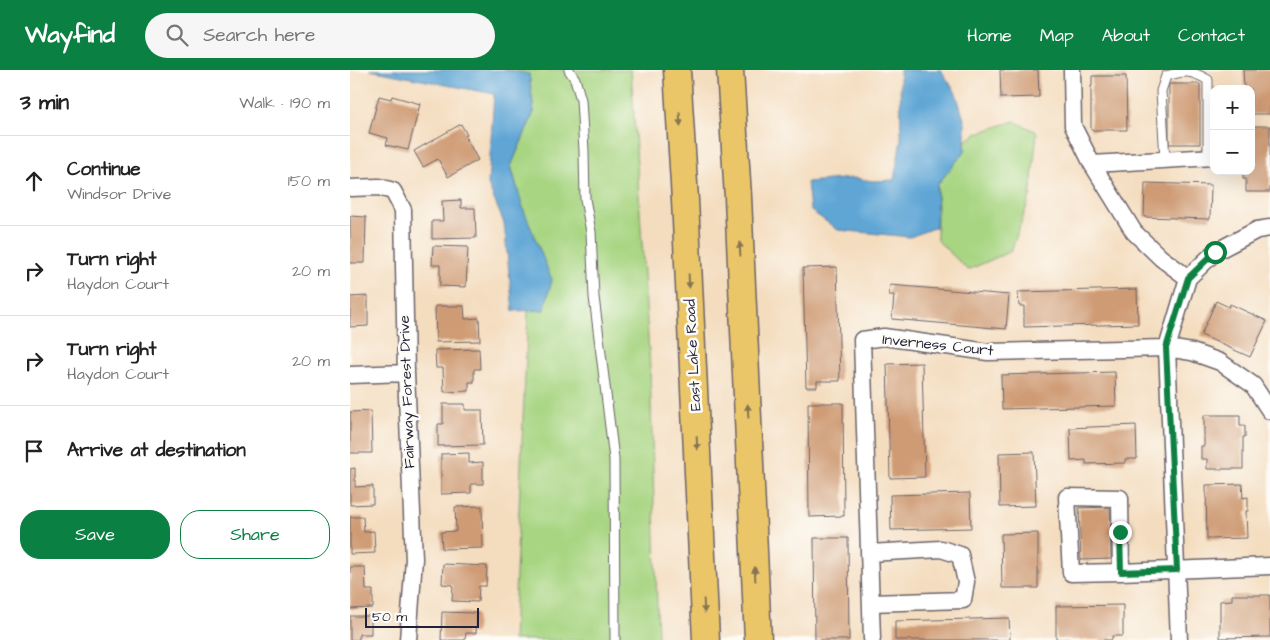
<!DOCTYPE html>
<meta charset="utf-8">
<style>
:root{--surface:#fff;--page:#f6f6f6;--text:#222;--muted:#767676;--line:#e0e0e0;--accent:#0b8043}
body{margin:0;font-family:"Architects Daughter",sans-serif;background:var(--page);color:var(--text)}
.controls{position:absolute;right:15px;top:15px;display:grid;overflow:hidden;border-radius:10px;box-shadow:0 5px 20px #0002}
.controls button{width:45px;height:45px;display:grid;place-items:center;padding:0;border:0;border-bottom:1px solid var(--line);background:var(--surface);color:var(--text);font:25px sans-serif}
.scale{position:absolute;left:15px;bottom:12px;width:114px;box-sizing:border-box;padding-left:5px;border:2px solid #22223b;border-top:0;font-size:14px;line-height:18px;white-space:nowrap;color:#22223b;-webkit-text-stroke:4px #fdfcf7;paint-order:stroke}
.stop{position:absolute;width:15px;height:15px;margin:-11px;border:4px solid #0b8043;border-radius:50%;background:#fff}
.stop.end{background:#0b8043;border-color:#fff;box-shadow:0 1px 5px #0008}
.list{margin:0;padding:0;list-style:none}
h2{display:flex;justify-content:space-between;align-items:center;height:65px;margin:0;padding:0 20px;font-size:21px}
h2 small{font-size:16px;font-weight:400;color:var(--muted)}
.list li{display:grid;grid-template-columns:32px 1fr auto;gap:15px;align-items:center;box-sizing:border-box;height:90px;padding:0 20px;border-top:1px solid var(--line)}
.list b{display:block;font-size:19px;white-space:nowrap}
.list p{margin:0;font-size:16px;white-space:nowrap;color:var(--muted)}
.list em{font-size:16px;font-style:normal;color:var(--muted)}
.actions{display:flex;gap:10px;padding:15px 20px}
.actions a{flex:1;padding:11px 0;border:1px solid var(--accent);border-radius:20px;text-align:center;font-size:18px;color:var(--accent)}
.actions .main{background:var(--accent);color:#fff}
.icon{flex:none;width:28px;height:28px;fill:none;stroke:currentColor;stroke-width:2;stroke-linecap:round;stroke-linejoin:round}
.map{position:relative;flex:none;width:920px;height:570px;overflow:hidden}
header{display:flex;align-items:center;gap:30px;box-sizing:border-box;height:70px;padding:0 25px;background:var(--accent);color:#fff}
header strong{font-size:24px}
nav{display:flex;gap:28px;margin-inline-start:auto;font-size:18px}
.search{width:350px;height:45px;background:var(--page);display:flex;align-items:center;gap:12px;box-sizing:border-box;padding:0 18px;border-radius:28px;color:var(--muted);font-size:19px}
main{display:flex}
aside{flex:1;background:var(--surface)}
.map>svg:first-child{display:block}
.green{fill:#a8d582;stroke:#657c5e}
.water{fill:#5ea6d5;stroke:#406488}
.building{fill:#cf9b74}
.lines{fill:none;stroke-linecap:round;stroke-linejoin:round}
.lane-casing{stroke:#6c6369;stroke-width:11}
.street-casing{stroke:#6c6369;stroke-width:19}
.primary-casing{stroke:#6c6369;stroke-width:29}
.lane{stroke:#fff;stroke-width:9}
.street{stroke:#fff;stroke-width:16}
.primary{stroke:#ebc669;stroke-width:26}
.oneway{fill:#867452}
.route{stroke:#0b8043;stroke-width:6}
.labels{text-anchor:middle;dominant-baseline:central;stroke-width:5;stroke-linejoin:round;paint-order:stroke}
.street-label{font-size:15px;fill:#22223b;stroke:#fdfcf7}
</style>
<header>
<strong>Wayfind</strong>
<div class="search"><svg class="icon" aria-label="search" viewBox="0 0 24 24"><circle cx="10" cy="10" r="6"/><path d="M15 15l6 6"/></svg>Search here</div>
<nav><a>Home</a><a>Map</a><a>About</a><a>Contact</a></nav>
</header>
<main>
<aside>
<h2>3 min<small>Walk · 190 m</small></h2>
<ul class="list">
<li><svg class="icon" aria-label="ahead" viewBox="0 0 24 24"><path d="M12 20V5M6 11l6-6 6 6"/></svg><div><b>Continue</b><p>Windsor Drive</p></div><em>150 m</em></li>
<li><svg class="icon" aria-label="right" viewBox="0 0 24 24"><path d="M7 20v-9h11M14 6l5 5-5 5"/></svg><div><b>Turn right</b><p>Haydon Court</p></div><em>20 m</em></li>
<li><svg class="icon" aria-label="right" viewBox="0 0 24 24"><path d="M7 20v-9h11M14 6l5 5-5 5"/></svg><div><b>Turn right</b><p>Haydon Court</p></div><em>20 m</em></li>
<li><svg class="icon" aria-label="arrive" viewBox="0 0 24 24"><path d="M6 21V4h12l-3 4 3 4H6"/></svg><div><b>Arrive at destination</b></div></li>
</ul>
<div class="actions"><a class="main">Save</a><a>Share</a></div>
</aside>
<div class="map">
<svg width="920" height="570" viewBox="0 0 920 570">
<rect width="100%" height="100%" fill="#fdfcf7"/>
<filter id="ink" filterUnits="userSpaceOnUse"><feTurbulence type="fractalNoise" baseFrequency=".02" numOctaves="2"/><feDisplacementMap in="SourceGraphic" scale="10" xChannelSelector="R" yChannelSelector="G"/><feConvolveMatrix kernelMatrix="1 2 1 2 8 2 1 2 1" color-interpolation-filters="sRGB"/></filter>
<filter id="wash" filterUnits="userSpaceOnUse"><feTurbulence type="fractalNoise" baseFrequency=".0096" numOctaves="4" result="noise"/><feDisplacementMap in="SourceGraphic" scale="20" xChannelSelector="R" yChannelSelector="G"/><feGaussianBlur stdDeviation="1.12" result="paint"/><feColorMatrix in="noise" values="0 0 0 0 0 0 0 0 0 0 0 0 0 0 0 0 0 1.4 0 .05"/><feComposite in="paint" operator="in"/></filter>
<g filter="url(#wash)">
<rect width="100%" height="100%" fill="#f4ddbf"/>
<path class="green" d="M155,0h126l19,299 8,271h-145l15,-329 16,-1 -21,-102 -12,-42 23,-54 -5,-38z
M664,51l23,11 -7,65 -19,54 -43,19 -31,-30v-55l28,-34v-10l13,-8z"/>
<path class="water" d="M20,0h135l24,4 5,38 -23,54 12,42 29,72 -8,30 -31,1 -9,-88 -16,-38 6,-91z
M550,0h41l15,23 9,30v28l-28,34 -1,42 -26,10 -72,-7 -28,-20 -3,-28 46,-4 20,3 21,-1 7,-40z"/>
<g id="blocks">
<path class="building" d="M650,0h38l1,27 -38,1z
M893,0h27v44h-19v-25h-7z
M742,6h34l1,54h-36v-44h1z
M819,14h31v60h-31z
M29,26l12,3 1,-3 28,8 -12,46 -22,-5 2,-7 -19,-5z
M111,54l6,11 -2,1 13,24 -30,17 -10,-18 -15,8 -9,-16z
M901,56h19v66h-24v-13h-3v-8h8z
M795,113l66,2 -1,34 -66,-2z
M111,130v8h14l1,30 -44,1v-18h11l-1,-20z
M0,146l16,1 -1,46h-15z
M83,176l35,1 -2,40 -26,-1v-21h-8z
M487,197l3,114h-23v6h-11l-3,-119z
M540,215l119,10 -3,34 -114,-10 2,-24h-5z
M787,219l1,35 -114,3v-21h-5l-1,-14z
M18,226v30l-18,1v-30z
M866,231l13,6 1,-3 37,17 -17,36 -49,-22z
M85,236h29l1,13 14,-1 1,23 -44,1z
M129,279l1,20h-6v13h-5v9l-25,1 -1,-24h-7l-1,-18z
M572,293l3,114 -35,1 -3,-114z
M765,302l1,34 -114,3 -1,-34z
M458,333h35l1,113 -35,1z
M93,334h22v6h17l1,35 -45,1v-22h5z
M21,341l1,42h-22v-41z
M854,345h36v11h5v11h-2v32h-36v-10h-6v-13h3z
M786,355l1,34h-12v4l-39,1v-4l-15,1 -1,-33z
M684,382l2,54 -36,1 -1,-54z
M119,383v10l14,-1v22h-12v9l-30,1v-40z
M5,398v19l18,-1v18l-23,1v-36z
M892,414l1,14 5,-1v14h-2l1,27 -40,1 -1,-54z
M620,423l1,35 -80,2 -1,-35z
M132,436l1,42 -41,1 -1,-17 15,-1 -1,-24z
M760,437l1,52 -30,1 -2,-52z
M0,447h13l1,15 10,-1 1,22 -25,1z
M688,463v55h-36l-1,-54z
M464,468h34l1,102h-34z
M93,494l44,2 -1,20h-7l-1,16 -26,-1 1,-16 -11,-1z
M0,497h15l1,23h7v18l-23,1z
M882,525h38v42l-50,1v-37l12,-1z
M773,535v31h-11v4h-42v-1h-14v-33z
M92,542l35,1 -1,20h-10l-1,7h-24z
M0,546h21v18h-12v6h-9z
M659,548l1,22h-115v-19z"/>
</g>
</g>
<g filter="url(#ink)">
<use href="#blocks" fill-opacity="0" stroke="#6c6369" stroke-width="1"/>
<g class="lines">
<g class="lane-casing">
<path id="lane" d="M219,0l6,9 6,21 3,51 1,48 6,33 3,65 20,162 1,181
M815,90l-4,-69 5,-15c19,-6 25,-6 42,4v77"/>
</g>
<g class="street-casing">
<path id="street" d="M722,0l1,56 19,38 42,68 27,26 27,20
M742,94l122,-7
M0,118l29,-1 14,4 10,19 3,163 8,186 -6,81
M0,305l56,-2
M717,427l53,1 1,74 -50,1z
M519,483l72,-4 19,6 6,27 -3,18 -92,3
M771,502l149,-6
M522,569l-10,-299 22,-3 104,15 179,-4 25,4 28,10 33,23 17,26
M829,570l-12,-292 21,-70 27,-26 42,-22 13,-2"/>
</g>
<g class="primary-casing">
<path id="primary" d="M327,0l8,130 21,440
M380,0l8,127 20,443"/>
</g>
<use href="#lane" class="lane"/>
<use href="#street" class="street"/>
<use href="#primary" class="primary"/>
</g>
<defs><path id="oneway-solid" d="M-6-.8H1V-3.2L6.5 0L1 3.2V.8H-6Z" transform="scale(1.25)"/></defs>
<g class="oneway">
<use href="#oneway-solid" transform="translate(330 49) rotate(86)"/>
<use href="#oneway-solid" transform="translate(390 179) rotate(-93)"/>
<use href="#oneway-solid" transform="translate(339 211) rotate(87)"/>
<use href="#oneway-solid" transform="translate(398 341) rotate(-93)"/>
<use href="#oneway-solid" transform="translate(347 373) rotate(87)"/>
<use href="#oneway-solid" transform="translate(405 504) rotate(-93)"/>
<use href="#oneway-solid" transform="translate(354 536) rotate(87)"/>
</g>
</g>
<g class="lines" filter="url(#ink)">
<path class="route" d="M770,462l1,40 56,-2 -11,-222 22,-70 27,-26"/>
</g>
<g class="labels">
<g class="street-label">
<text transform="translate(588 275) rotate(6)">Inverness Court</text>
<text transform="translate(343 285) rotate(-93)">East Lake Road</text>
<text transform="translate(57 322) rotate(-92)">Fairway Forest Drive</text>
</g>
</g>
</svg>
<div class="controls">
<button>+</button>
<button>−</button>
</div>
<div class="scale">50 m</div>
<div class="stop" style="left:865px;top:182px"></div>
<div class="stop end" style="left:770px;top:462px"></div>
</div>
</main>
